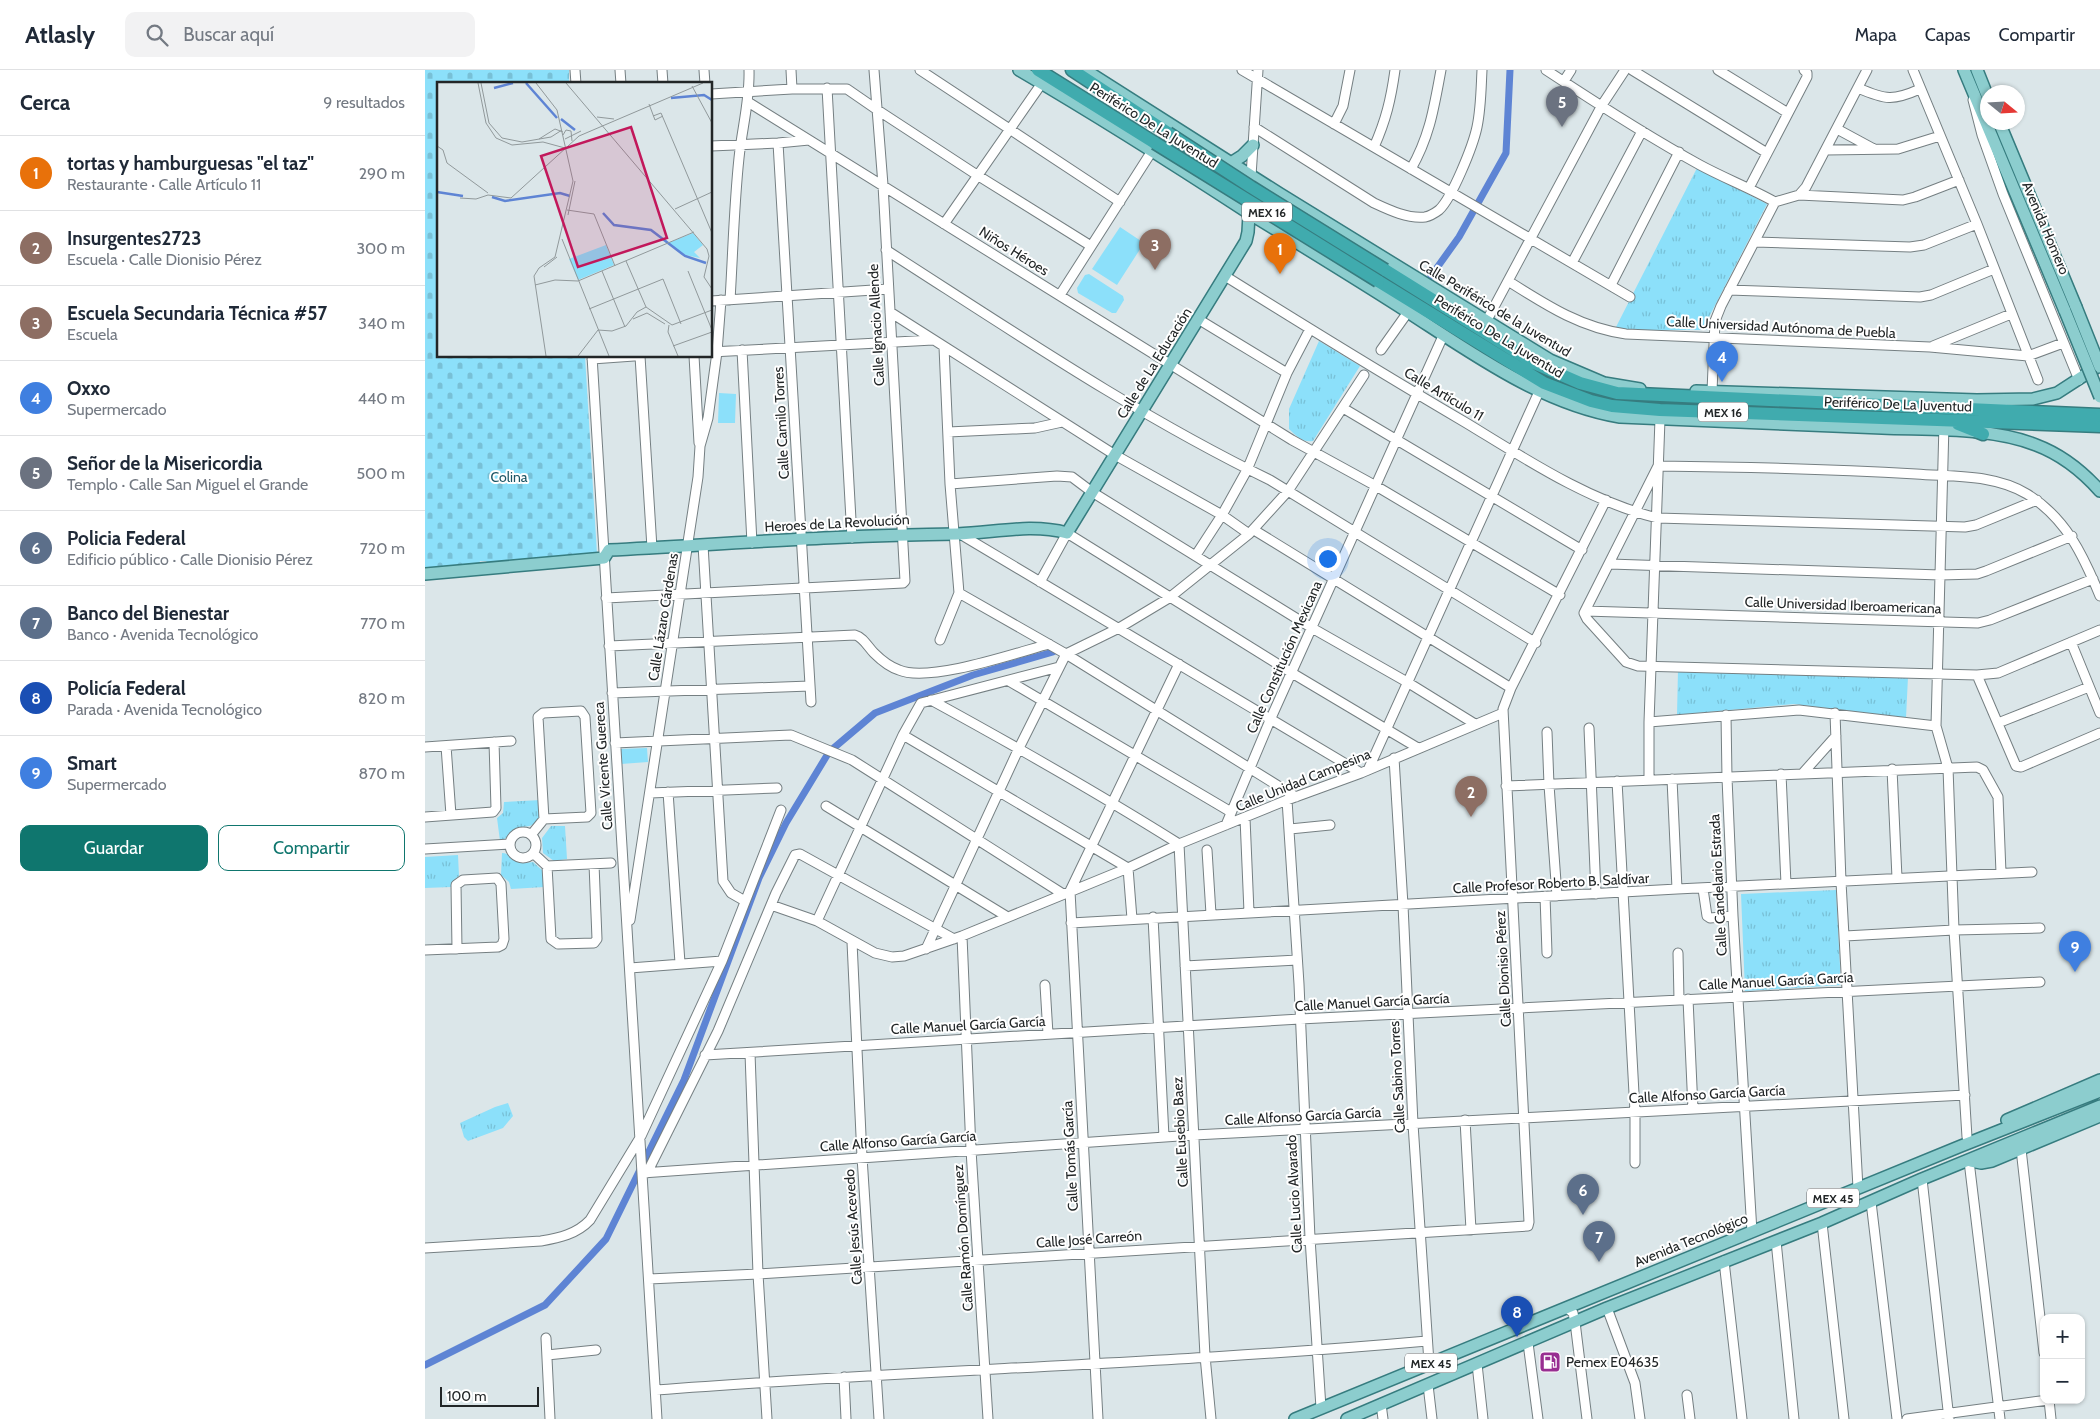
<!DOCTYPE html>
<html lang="es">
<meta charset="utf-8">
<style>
:root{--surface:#fff;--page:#f2f2f3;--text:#1f2937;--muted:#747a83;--line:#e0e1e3;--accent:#0f766e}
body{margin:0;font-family:Cabin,sans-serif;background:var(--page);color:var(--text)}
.controls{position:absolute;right:15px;bottom:15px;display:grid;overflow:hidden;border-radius:10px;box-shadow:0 1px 4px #0004}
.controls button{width:45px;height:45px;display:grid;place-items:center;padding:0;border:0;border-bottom:1px solid var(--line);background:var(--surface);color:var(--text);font:25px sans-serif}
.compass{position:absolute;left:1555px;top:15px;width:45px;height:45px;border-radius:50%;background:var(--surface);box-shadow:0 1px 4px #0004;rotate:108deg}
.scale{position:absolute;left:15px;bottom:12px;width:99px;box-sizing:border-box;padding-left:5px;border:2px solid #222627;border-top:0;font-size:14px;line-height:18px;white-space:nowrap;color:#222627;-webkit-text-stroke:4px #fff;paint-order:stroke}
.you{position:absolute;left:902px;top:488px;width:18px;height:18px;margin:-12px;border:4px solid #fff;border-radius:50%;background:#1a73e8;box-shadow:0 0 0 8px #1a73e833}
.badge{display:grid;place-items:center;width:32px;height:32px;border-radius:50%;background:var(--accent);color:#fff;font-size:16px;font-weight:700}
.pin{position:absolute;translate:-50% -41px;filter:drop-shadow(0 1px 2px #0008)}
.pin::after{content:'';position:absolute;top:26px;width:18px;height:15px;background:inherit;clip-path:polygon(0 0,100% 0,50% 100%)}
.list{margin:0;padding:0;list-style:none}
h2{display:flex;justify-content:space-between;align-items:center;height:65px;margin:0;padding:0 20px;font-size:21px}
h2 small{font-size:16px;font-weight:400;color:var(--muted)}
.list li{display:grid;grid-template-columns:32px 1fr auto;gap:15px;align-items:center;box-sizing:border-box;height:75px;padding:0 20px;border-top:1px solid var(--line)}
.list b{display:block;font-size:19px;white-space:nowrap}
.list p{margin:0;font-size:16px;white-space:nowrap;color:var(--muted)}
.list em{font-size:16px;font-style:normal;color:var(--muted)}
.actions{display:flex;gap:10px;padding:15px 20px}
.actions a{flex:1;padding:11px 0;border:1px solid var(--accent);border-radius:10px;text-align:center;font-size:18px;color:var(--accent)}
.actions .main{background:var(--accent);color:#fff}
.icon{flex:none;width:28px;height:28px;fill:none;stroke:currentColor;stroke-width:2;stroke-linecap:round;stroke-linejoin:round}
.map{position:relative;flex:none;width:1675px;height:1349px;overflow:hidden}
header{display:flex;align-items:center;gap:30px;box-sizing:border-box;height:70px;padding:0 25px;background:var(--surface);border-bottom:1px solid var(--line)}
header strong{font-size:24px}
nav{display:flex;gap:28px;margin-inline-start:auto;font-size:18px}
.search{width:350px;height:45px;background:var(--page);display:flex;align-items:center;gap:12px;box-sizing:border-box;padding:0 18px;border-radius:10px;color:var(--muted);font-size:19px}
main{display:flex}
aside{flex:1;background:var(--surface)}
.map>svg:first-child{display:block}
.grass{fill:#8ce0fa}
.cemetery{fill:url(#cemetery-stones)}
.park{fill:url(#park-tufts)}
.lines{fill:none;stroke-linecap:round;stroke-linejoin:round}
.canal{stroke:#5e84d4;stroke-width:7}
.minor-casing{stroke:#757f82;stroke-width:11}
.major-casing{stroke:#367c7f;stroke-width:14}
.highway-casing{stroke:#367c7f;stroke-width:15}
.minor{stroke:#fff;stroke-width:9}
.major{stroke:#8ccdce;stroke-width:11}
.highway{stroke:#40abae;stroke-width:12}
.major-bridge-casing{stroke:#367c7f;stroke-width:14;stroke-linecap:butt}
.highway-bridge-casing{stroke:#367c7f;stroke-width:15;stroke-linecap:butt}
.major-bridge{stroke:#8ccdce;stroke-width:11}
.highway-bridge{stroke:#40abae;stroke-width:12}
.labels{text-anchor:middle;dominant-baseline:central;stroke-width:4;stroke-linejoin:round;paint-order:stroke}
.shield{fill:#fff;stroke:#646768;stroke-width:1}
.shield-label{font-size:12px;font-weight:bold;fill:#222627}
.street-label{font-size:14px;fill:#222627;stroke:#fff}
.park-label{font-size:14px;fill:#1b5565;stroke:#fff}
.poi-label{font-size:14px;fill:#222627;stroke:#fff;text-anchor:start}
.inset-river{fill:none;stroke:#5e84d4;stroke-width:2.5}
.inset-road{fill:none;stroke:#91999b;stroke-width:1}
.view{fill:#c2185b;fill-opacity:0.15;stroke:#c2185b;stroke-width:2.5}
.inset-edge{fill:none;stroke:#222627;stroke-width:2.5}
</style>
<header>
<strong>Atlasly</strong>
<div class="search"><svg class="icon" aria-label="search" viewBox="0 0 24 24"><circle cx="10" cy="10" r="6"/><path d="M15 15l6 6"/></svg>Buscar aquí</div>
<nav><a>Mapa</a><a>Capas</a><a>Compartir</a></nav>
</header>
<main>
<aside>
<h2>Cerca<small>9 resultados</small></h2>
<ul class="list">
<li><span class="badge" style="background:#e8710a">1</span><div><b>tortas y hamburguesas &quot;el taz&quot;</b><p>Restaurante · Calle Artículo 11</p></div><em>290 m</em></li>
<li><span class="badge" style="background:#8d6e63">2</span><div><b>Insurgentes2723</b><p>Escuela · Calle Dionisio Pérez</p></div><em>300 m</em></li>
<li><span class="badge" style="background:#8d6e63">3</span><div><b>Escuela Secundaria Técnica #57</b><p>Escuela</p></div><em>340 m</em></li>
<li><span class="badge" style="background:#3f7fe0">4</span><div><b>Oxxo</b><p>Supermercado</p></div><em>440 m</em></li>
<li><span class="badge" style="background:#6b7280">5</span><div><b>Señor de la Misericordia</b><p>Templo · Calle San Miguel el Grande</p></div><em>500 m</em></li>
<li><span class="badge" style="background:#5c6f8a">6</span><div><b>Policia Federal</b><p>Edificio público · Calle Dionisio Pérez</p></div><em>720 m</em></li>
<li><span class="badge" style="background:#5c6f8a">7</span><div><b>Banco del Bienestar</b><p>Banco · Avenida Tecnológico</p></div><em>770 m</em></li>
<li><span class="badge" style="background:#1a4fb4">8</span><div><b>Policía Federal</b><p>Parada · Avenida Tecnológico</p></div><em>820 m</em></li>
<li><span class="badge" style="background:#3f7fe0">9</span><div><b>Smart</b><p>Supermercado</p></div><em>870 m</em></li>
</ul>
<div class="actions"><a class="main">Guardar</a><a>Compartir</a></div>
</aside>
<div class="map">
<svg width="1675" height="1349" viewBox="0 0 1675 1349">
<defs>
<pattern id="cemetery-stones" width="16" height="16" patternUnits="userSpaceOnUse" patternTransform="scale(1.25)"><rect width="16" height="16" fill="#8ce0fa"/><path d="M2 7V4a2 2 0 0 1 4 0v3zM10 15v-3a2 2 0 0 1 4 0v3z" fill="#78c0d6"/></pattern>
<pattern id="park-tufts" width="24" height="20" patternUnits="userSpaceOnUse" patternTransform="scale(1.25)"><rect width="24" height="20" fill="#8ce0fa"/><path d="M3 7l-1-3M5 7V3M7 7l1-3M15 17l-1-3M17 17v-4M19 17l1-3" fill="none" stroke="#78c0d6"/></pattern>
</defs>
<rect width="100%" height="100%" fill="#dbe6e9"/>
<path class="grass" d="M695,157l24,16 -27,42 -25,-16z
M664,204l34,22 1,4 -8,13h-4l-34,-20 -1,-5 8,-13z
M294,323l17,1 -1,29h-17z
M222,678l1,14 -27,2 -1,-15z"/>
<path class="cemetery" d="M0,0h144v14h-130v272h146l12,198 -109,9 -2,-2h-6l-1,4 -54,4z"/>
<path class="park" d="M1272,98l70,36 -59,115 -1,11h-77l-14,-3z
M894,271l41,25 -47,75c-10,2 -17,-5 -24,-12v-20z
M1253,600l230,7 -2,41 -112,-14 -117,11z
M116,730v17c-12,13 -11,7 -25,12 -7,3 -8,10 -16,12l-3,-23 6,-5 1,-11z
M126,756h14l2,33 -13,2 -11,-8 -1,-15z
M77,783c13,1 10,12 31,9l10,9 1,16 -33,2 -2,-7 -8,-7z
M33,785l1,21 -5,4 -3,7 -26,1v-31z
M1411,820l5,95 -96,6 -4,-97z
M83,1033l5,13 -10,12 -35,13 -4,-4 -4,-14 35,-16z"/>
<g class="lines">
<path class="canal" d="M1006,206l28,-39 47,-84 4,-83
M0,1295l120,-60 61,-66 78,-159 75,-202 27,-55 43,-71 46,-39 98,-38 80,-23"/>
<g class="minor-casing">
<path id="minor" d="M150,0l1,14
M195,0l1,14
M237,0l1,14
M279,0l1,14
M366,0l1,19
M495,0l200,132
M817,0l388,227
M1121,0c50,33 101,66 154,95 24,13 50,23 75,37
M1207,0l135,83
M1293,0l70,43
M1488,0l64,154 61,156
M1139,11l7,-11
M402,18l25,450
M1433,18c28,12 35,13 62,1
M286,24l81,-5h55l29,20 101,66 114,71
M1548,30l9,35 21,59 76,186
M323,32l544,338 84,46 184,109
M909,54l9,-18 7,-36
M829,57l120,76c15,7 34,16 51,14 5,-1 10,-4 14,-7 13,-12 34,-64 38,-83 4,-19 4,-38 5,-57
M1412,59l37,20
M353,73l33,559
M286,76l67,-3 31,-3
M949,77c12,-27 17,-48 21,-77
M1401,80l72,-1 42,-13
M986,99c19,-33 23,-62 30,-99
M826,106l7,-106
M1324,118l58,-111v-4l-3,-3
M1374,125l104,5 12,-3 44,-17
M519,154l98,-141
M1330,172l155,5 14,-2 53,-21
M461,180c125,80 250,165 384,230l266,163
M1147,193l70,-132
M800,206c80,50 161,100 243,148 59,36 121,77 189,94l308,9 11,-2 61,-25
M1083,211c38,24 73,47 118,53l304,13 98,9 35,-13
M1186,215l68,-133
M1304,220l191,7 11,-2 63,-26
M635,225l92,-144
M305,230c3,-48 4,-95 9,-142 3,-30 11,-58 10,-88
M286,231l177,-12
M465,242l225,143 107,60 27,19
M773,249l89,54
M1061,252l116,-217 23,-35
M1508,276l78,-32
M317,280l10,193
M956,280l27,-38
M286,282l222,-12
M167,286l65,1063
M215,286l12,192
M269,286l5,87
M167,289l42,-3
M1287,321l3,-70 6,-15 54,-104 24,-7 7,-8 61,-117
M918,338l239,142
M1519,354l-8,302 12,42 6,162 13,207
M523,362l87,-4 27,-6
M525,414l107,-8 15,1 20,15 220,136 95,54 68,42
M829,460l257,158
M535,464l401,239
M278,475l20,336 8,12 14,8
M771,485l26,-40 25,-45 40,-97 23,-44
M1185,494l330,11 37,-1 9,-3 86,-35
M615,512l27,-49 225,140 126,75
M534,523l107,61 230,143
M1675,526c-17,-41 -34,-78 -73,-102 -33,-20 -74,-17 -111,-20 -86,-5 -172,-7 -258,-8l-74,147 3,6 39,43 12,4 339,9 21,-2 102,-43
M181,528l297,-15 2,-2 -22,-396 -9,-115
M1160,541l393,12 12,-3 103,-41
M515,570l19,-47 -9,-109 -6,-137
M1646,572l29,71
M184,576l246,-11c8,2 13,12 19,18 7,7 16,14 25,17 30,13 117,-17 150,-26
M1552,605l39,91 5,1 79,-34
M584,611l222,131
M187,623l198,-7
M506,630c84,46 167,93 248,144l26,512 6,63
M1410,643l6,169 17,306
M1301,645l1,63 6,138 19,316
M1224,652l150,-12 137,16
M1573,653l91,-36
M1164,658l7,166
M1122,662l2,53 8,111
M478,665l225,133 4,51
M190,673l176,-8 61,25 211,134
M21,676l5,69
M0,677l86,-6
M969,688l9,147 10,219 16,239
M1467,699l5,109
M943,700l174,-385
M1378,703l33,-37
M1356,704l5,110
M1224,709v-57l11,-303
M1247,709l5,110
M1192,711l18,331v51
M1081,716l471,-19 6,3 15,27 3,76
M243,722l12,171
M225,723l127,-5
M862,730l12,184 11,254 11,170
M401,736l180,110
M0,747l68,-5 3,-4 -2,-66
M820,748l4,94
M801,755l45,-107 172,-382
M865,759l40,-4
M85 775a13 13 0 1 1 26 0a13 13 0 1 1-26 0Z
M106,765l13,-16 -6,-102 5,-4 38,-2 4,6 6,96 -4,4 -43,2
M0,779l85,-5
M782,780l4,64
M108,783l14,13 4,73 7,5 36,-1 3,-4 -3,-75
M122,796l64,-3
M1278,819l4,27 3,2 23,-2
M1120,826l2,57
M346,835l46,16 58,32 17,4 12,-1 58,-20 166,-68 51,-24 108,-44 74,-27 142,-60
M728,847l11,220
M205,850l68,-443 2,-31 8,-28 9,-66 4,-52
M392,851l86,-186 18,-32 138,-36
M646,853l606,-34 355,-17
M537,866l9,214 17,269
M1420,866l109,-6 86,-2
M427,872l10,215 17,262
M501,879l93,-201 47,-94 53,-26 50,-30 80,-64 39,-43 76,-116
M0,880l73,-3 4,-2 2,-6 -3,-55 -4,-6 -34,2 -7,5 1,64
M1253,883l1,47
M760,896l112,-6
M205,898l92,-7
M620,915l3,49
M1263,929l5,110
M325,983l8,221 9,145
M280,985l595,-36 740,-37
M1040,1050l6,110
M1596,1079l23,204
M1544,1091l31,258
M217,1103l552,-38 771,-40
M222,1103l71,-142 58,-138 19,-38 5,-1 154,85
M1497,1109l27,240
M1446,1132l26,217
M1397,1153l22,196
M1351,1171l18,178
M0,1178l116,-7c18,-3 36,-7 49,-21l51,-84 81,-175 59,-151
M1299,1191l18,158
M224,1209l109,-5 770,-48 1,-4 -26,-513 8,-21 95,-188
M1142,1238l6,5 2,9 12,97
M1182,1238l28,75 5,36
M121,1268l4,81
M1103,1273l10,76
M122,1285l49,-5
M1052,1294l6,55
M419,1307l2,42
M1003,1315l4,34
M231,1320c256,-20 514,-26 771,-49
M1262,1325l3,24
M1624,1330l2,19
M956,1334l2,15
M673,1349l-28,-528 109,-227
M1482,1349l141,-19"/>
</g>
<g class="major-casing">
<path id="major" d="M594,0c77,45 153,93 228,142 54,33 108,66 161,100 65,42 134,92 212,105 87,4 174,8 262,11 48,2 109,-1 154,17 24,9 47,27 64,46
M660,0l195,124 270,166 54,23 36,6
M1539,0l101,241
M1552,0l10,25
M1574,52l77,185
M806,93l11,-7 11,-11
M1271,321l281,9 56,-1 24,-6 40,-26
M0,504l179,-16 5,-8c116,-6 232,-15 348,-16 37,-1 73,-11 110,-1l179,-292 2,-9 3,-54
M1582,1050l93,-40
M1546,1091l10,2 11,-2 108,-45
M870,1349l666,-273 139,-55
M922,1349l260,-111 215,-85 100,-44 178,-73"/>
</g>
<g class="highway-casing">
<path id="highway" d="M613,0l117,73
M647,0l96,63
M960,200l149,93 46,20 37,10 483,22
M953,211l166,102 47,18 21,5 48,4 440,16
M1533,354l25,10"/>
</g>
<use href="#minor" class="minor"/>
<use href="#major" class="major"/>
<use href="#highway" class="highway"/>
<g class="major-bridge-casing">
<path id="major-bridge" d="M1651,237l24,60
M1640,241l35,86"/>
</g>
<g class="highway-bridge-casing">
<path id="highway-bridge" d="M743,63l83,54 134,83
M730,73l223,138"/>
</g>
<use href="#major-bridge" class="major-bridge"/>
<use href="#highway-bridge" class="highway-bridge"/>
</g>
<defs>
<g id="fuel-square" transform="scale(1.125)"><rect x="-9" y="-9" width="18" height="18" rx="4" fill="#982e91" stroke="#fff"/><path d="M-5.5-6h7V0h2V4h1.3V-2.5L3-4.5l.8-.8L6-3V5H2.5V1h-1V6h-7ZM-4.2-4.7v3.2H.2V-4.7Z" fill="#fff"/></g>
</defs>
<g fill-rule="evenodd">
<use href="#fuel-square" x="1125" y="1292"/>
</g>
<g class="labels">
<g class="shield">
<rect x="817" y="132.5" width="50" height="19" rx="4"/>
<rect x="1273" y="332.5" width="50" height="19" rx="4"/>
<rect x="1382" y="1118.5" width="52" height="19" rx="4"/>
<rect x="980" y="1283.5" width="52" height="19" rx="4"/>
</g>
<g class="shield-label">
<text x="842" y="142">MEX 16</text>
<text x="1298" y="342">MEX 16</text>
<text x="1408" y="1128">MEX 45</text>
<text x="1006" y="1293">MEX 45</text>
</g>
<g class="street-label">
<text transform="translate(729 55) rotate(32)">Periférico De La Juventud</text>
<text transform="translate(1621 158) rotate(67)">Avenida Homero</text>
<text transform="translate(589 181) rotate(32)">Niños Héroes</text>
<text transform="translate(1070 238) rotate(31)">Calle Periférico de la Juventud</text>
<text transform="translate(451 255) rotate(-93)">Calle Ignacio Allende</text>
<text transform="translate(1356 257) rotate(3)">Calle Universidad Autónoma de Puebla</text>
<text transform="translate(1074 266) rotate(31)">Periférico De La Juventud</text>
<text transform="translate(729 293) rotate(-58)">Calle de La Educación</text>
<text transform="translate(1019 324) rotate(31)">Calle Artículo 11</text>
<text transform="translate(1473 334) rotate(2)">Periférico De La Juventud</text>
<text transform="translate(356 353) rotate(-93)">Calle Camilo Torres</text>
<text transform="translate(412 453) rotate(-3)">Heroes de La Revolución</text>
<text transform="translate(1418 535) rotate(2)">Calle Universidad Iberoamericana</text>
<text transform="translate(238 547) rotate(-81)">Calle Lázaro Cárdenas</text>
<text transform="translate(859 587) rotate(-66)">Calle Constitución Mexicana</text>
<text transform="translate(178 696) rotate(-94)">Calle Vicente Guereca</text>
<text transform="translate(878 710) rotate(-22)">Calle Unidad Campesina</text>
<text transform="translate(1126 813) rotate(-3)">Calle Profesor Roberto B. Saldívar</text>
<text transform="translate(1293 815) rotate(-93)">Calle Candelario Estrada</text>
<text transform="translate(1078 899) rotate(-93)">Calle Dionisio Pérez</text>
<text transform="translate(1351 911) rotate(-3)">Calle Manuel García García</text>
<text transform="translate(947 932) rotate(-3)">Calle Manuel García García</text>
<text transform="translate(543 955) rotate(-3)">Calle Manuel García García</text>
<text transform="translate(972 1007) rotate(-93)">Calle Sabino Torres</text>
<text transform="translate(1282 1024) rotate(-3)">Calle Alfonso García García</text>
<text transform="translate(878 1046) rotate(-3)">Calle Alfonso García García</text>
<text transform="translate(755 1062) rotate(-93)">Calle Eusebio Baez</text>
<text transform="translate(473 1071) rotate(-4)">Calle Alfonso García García</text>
<text transform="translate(645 1086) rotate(-93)">Calle Tomás García</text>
<text transform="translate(869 1124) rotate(-93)">Calle Lucio Alvarado</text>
<text transform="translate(428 1157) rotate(-94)">Calle Jesús Acevedo</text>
<text transform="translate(538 1168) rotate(-94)">Calle Ramón Domínguez</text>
<text transform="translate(664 1169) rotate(-4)">Calle José Carreón</text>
<text transform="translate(1266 1170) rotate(-22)">Avenida Tecnológico</text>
</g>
<g class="park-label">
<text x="84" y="407">Colina</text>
</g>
<g class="poi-label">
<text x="1141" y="1292">Pemex E04635</text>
</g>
</g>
<g transform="translate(12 12)">
<rect width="275" height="275" fill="#dbe6e9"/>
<path d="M256,151l10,12 -9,7 6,6 -15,-3 -17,-12zM169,163l8,20 -36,15 -9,-21z" fill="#8ce0fa"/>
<path class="inset-river" d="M89,1l31,35M57,6l19,-5M234,16l33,-3 8,5M124,37l14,11M0,110l26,4M55,115l13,4 55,-8 10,3M166,131l11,12 37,5 34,26 21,7"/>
<path class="inset-road" d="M41,1l8,40 10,15 16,7 31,-3 22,6M44,1l8,40 13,15 20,4 29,-5 11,-7M99,1l21,27 16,71 -18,76 -16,11 -5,8 12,80M129,1l141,166 2,7 -5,21 8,12M255,4l20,37M212,22l6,16 8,-4M216,34l8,-3 51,120M160,35l17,2M126,53l3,-5 5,1 1,10M102,57l16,-10 8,3M128,57l16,-8M0,64l6,4 4,13 41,30M23,116l16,1 12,-4 23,3 68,-62 124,-53M238,127l37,-17M130,128l27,4 21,52M131,133l7,-34M125,157l47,117M189,179l20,46M107,185l13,-10M165,189l23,56M251,189l24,59M98,203l20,-5 23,1 116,-49M152,227l74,-30 18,45M196,237l14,-6 18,11M232,243l-1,7 10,24M236,264l39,-14M141,274l20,-26 14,1 14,-5 11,-14 9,-5 26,18 40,-15"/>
<path class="view" d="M194,45l36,111 -89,29 -37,-111z"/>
<rect width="275" height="275" class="inset-edge"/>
</g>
</svg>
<div class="controls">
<button>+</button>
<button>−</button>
</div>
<svg class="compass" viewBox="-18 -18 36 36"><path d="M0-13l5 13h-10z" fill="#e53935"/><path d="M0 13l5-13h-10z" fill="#747a83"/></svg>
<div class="scale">100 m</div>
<div class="you"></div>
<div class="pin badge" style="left:855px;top:204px;background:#e8710a">1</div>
<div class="pin badge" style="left:1046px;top:747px;background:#8d6e63">2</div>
<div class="pin badge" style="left:730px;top:200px;background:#8d6e63">3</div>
<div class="pin badge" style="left:1297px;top:312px;background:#3f7fe0">4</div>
<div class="pin badge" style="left:1137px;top:57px;background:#6b7280">5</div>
<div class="pin badge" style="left:1158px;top:1145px;background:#5c6f8a">6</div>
<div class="pin badge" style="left:1174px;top:1192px;background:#5c6f8a">7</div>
<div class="pin badge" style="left:1092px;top:1267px;background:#1a4fb4">8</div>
<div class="pin badge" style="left:1650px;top:902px;background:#3f7fe0">9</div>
</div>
</main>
